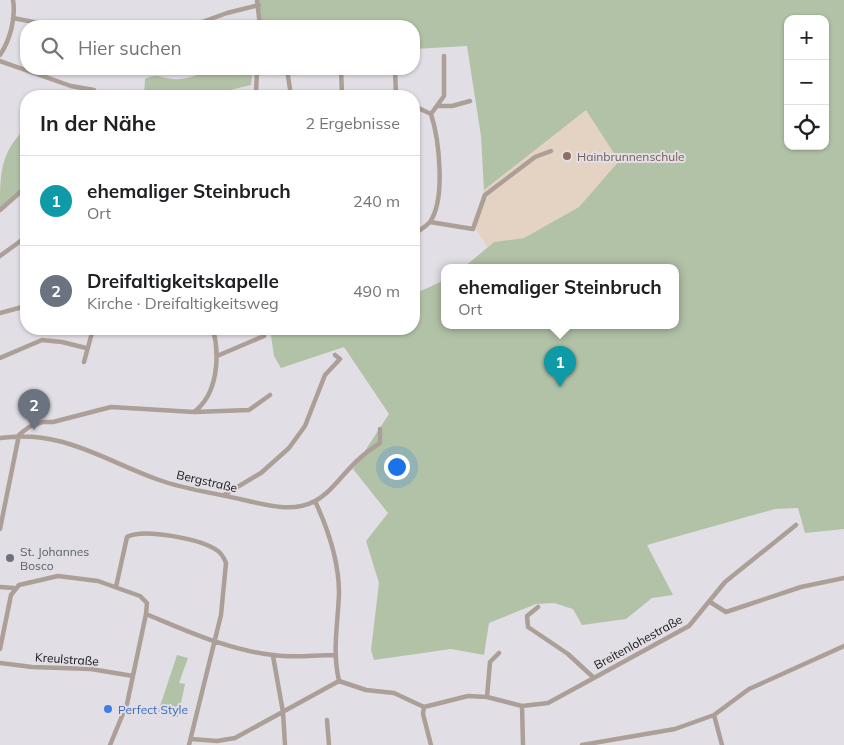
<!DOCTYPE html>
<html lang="de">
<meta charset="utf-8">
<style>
:root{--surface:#fff;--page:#f6f6f6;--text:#202124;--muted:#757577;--line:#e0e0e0;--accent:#7c3aed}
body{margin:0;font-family:Mulish,sans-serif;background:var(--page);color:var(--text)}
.controls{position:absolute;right:15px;top:15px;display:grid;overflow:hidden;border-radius:10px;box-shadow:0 1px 4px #0004}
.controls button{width:45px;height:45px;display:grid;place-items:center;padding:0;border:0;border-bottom:1px solid var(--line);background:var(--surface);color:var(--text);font:25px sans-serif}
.you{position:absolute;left:396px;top:466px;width:18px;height:18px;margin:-12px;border:4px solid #fff;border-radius:50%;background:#1a73e8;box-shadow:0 0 0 8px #1a73e833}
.badge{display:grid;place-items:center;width:32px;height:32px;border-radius:50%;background:var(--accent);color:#fff;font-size:16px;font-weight:700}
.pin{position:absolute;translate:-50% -41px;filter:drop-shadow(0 1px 2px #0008)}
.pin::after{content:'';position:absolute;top:26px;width:18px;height:15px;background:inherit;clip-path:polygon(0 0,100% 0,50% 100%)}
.popup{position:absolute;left:441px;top:264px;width:238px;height:65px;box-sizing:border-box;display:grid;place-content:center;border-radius:10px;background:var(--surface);filter:drop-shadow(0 1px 4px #0005);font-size:16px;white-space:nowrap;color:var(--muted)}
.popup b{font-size:19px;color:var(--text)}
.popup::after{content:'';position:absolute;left:50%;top:100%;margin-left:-10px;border:10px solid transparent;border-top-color:var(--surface)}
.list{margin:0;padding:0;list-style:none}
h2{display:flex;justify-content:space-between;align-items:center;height:65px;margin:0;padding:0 20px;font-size:21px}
h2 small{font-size:16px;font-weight:400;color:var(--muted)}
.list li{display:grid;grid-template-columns:32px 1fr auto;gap:15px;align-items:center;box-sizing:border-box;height:90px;padding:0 20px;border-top:1px solid var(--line)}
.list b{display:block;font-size:19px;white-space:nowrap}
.list p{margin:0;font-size:16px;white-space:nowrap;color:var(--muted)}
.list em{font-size:16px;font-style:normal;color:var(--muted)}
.icon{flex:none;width:28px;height:28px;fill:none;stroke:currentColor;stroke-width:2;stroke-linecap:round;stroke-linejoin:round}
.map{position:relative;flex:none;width:844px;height:745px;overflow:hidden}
.search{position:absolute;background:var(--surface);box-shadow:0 1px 4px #0004;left:20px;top:20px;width:400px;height:55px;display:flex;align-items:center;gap:12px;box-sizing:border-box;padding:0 18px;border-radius:20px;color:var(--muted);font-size:19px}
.panel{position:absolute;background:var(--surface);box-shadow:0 1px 4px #0004;left:20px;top:90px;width:400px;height:245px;border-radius:20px}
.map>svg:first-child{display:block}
.education{fill:#e4d3c2}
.green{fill:#b2c2a7;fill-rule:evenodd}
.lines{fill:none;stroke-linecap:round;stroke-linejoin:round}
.street{stroke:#ac9f97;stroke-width:4.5}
.education-dot{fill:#8d6e63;stroke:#e2dee5;stroke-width:2}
.worship-dot{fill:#6b7280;stroke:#e2dee5;stroke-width:2}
.shop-dot{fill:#3f7fe0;stroke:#e2dee5;stroke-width:2}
.labels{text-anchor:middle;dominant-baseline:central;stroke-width:4;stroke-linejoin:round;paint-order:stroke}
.education-label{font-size:12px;fill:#785e54;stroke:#e2dee5;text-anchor:start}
.street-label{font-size:12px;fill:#151416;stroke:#e2dee5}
.worship-label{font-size:12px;fill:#5b616d;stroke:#e2dee5;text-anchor:start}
.shop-label{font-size:12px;fill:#366cbe;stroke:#e2dee5;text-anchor:start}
</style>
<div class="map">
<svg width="844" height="745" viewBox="0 0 844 745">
<rect width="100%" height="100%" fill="#e2dee5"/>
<path class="education" d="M608,86l11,75 -40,46 -55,31 -30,4 -6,6 -16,-25 12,-33 101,-81z"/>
<path class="green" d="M258,0h586v529l-39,4 -7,-25 -23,1 -128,36 26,50 -21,3 -26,21 -44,6 -9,-16 -19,-6 -18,1 -47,19 -5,32 -33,-6 -77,11 -3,-10 8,-67 -13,-42 22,-28 -35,-44 36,-55 -45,-67 -63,21 -7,-12 -4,-27h144v-35l31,-14v46h230v-58h-212l31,-26 30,-4 55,-31 40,-46 -33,-51 -102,80 -3,-54 -14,-90 -53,3v-23h-153zM788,19h37v127h-37z
M212,69h41l-2,16 -46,11h-64l3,-2 1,-15c11,-6 16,-1 27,0 15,1 27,-4 40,-10z
M26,128v57l-26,24c0,-34 0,-57 26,-81z
M177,655l11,3 -9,25 6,1 -7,33 -20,-5z"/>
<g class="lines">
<path class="street" d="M257,0l3,26
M13,18l41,8
M191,26l36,-13 32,-8
M0,55c10,-15 16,-37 13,-55
M0,61l71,25 23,4
M287,69l4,27
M341,69l1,27
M395,69l1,27
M256,93l1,-24
M222,96l34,-3 3,3
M414,106l17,8c8,25 15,85 -1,108 -4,4 -11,9 -16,12
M437,106h15l18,-5
M431,114l13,-18v-40
M0,210l26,-23
M430,222l43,7 12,-34 50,-38 16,-6
M0,256l26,-19
M0,313l26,-7
M217,356l47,-20
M0,358l42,-18 20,2 24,6
M84,362l9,-33
M194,412l55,-2 21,-15
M20,434l9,-7 14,-5h10l58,-15 83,5c24,-18 26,-56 19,-83
M0,438c62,-9 103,22 159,42 28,10 57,13 85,20 23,5 49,13 71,1 17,-9 29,-29 44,-42 6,-6 14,-11 21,-16v-14
M224,495l37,-22 28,-25 16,-22 20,-51 15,-16 -5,-4
M315,501c13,28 24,60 24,92 -1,30 -7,58 0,88
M0,529l19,-94
M0,587l14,1
M116,587l11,-50c17,-9 75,2 91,14 4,3 6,7 8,12l-5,52 -32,130
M710,602l16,10 75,-25 43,-9
M538,607l-11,9 1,11 40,27 26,24
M146,614c41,17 82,36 127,41 19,3 41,0 61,0
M0,649l11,-54 8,-10 39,-9 40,5 42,15 7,7 -1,11 -19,90 -17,41
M273,656l10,56 2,33
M0,663l32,4 59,2 42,7
M487,697l3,-35 9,-9
M522,706l1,39
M424,707l-1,7 8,31
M714,715l8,30
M327,720l2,25
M191,739l26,2 18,-3 104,-57 27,9 28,3 30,14 44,-11 19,1 35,9 26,-3 141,-77 36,-44 71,-57
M582,745l93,-16 39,-14 35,-26 95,-43"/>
</g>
<circle class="education-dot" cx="567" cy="156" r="5"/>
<circle class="worship-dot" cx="10" cy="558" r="5"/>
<circle class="shop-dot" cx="108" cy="709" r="5"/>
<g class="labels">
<g class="education-label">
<text x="577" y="156">Hainbrunnenschule</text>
</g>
<g class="street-label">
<text transform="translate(207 481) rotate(13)">Bergstraße</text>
<text transform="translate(638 642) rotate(-29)">Breitenlohestraße</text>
<text transform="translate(67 659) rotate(4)">Kreulstraße</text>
</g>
<g class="worship-label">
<text x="20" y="551">St. Johannes<tspan x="20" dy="14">Bosco</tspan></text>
</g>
<g class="shop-label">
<text x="118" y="709">Perfect Style</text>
</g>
</g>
</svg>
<div class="controls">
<button>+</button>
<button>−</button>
<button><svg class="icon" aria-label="locate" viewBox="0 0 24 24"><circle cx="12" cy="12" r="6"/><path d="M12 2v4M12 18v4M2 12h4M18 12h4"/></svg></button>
</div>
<div class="you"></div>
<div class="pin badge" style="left:560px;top:387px;background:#0f9aa8">1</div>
<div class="popup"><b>ehemaliger Steinbruch</b>Ort</div>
<div class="pin badge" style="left:34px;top:430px;background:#6b7280">2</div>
<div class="search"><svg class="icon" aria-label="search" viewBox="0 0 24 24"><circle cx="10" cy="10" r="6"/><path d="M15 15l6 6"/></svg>Hier suchen</div>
<section class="panel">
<h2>In der Nähe<small>2 Ergebnisse</small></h2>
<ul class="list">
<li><span class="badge" style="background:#0f9aa8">1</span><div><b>ehemaliger Steinbruch</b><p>Ort</p></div><em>240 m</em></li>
<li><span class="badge" style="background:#6b7280">2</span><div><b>Dreifaltigkeitskapelle</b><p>Kirche · Dreifaltigkeitsweg</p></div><em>490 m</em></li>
</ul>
</section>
</div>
